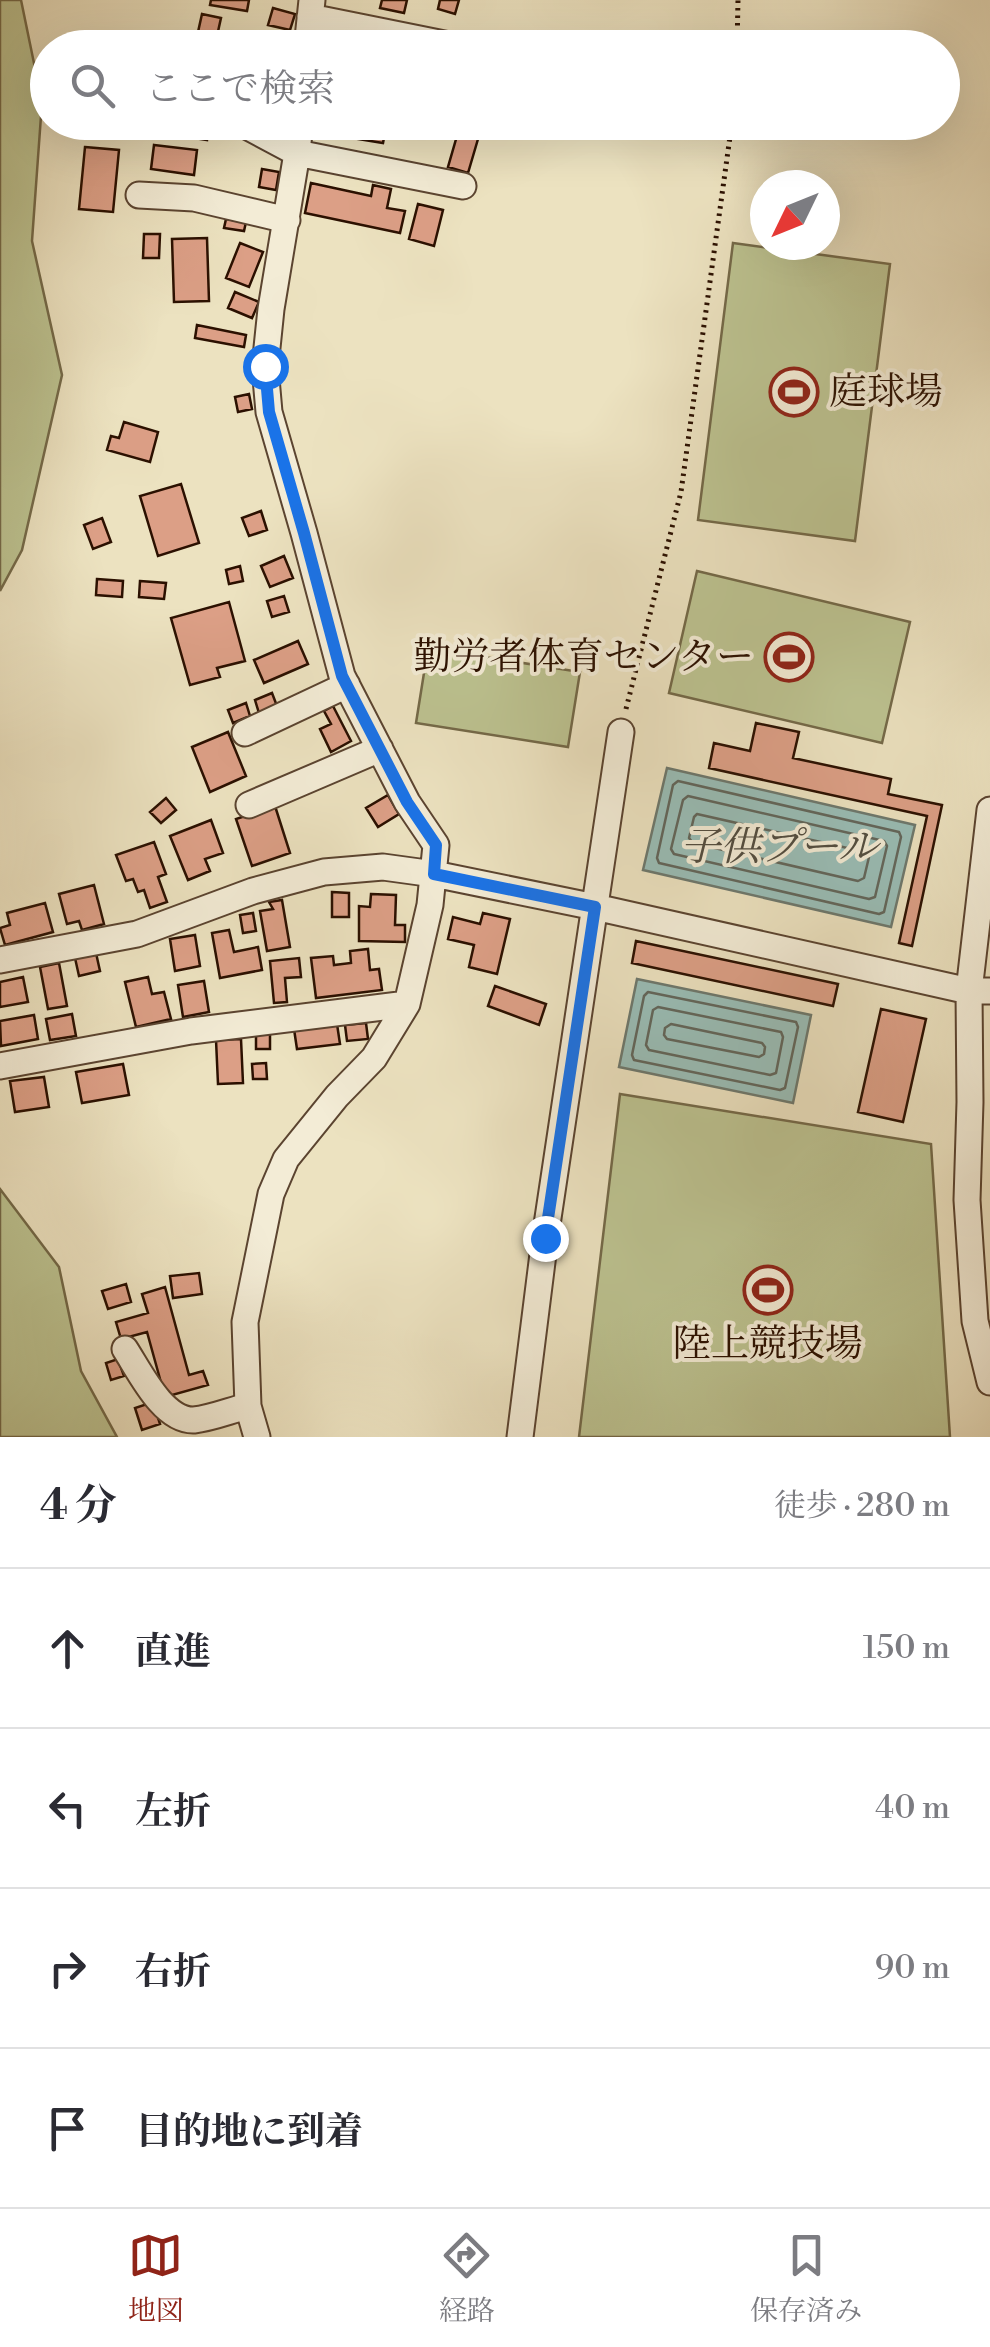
<!DOCTYPE html>
<html lang="ja">
<meta charset="utf-8">
<style>
:root{--surface:#fff;--page:#f2f2f3;--text:#2b2b33;--muted:#7c7c81;--line:#e1e1e2;--accent:#8f2418}
body{margin:0;font-family:"Libre Bodoni","Noto Serif JP",serif;background:var(--page);color:var(--text)}
.compass{position:absolute;left:750px;top:170px;width:90px;height:90px;border-radius:50%;background:var(--surface);box-shadow:0 10px 40px #0002;rotate:227deg}
.stop{position:absolute;width:30px;height:30px;margin:-22px;border:8px solid #1a73e8;border-radius:50%;background:#fff}
.stop.end{background:#1a73e8;border-color:#fff;box-shadow:0 2px 10px #0008}
.list{margin:0;padding:0;list-style:none}
h2{display:flex;justify-content:space-between;align-items:center;height:130px;margin:0;padding:0 40px;font-size:42px}
h2 small{font-size:32px;font-weight:400;color:var(--muted)}
.list li{display:grid;grid-template-columns:65px 1fr auto;gap:30px;align-items:center;box-sizing:border-box;height:160px;padding:0 40px;border-top:2px solid var(--line)}
.list b{display:block;font-size:38px;white-space:nowrap}
.list em{font-size:32px;font-style:normal;color:var(--muted)}
.icon{flex:none;width:55px;height:55px;fill:none;stroke:currentColor;stroke-width:2;stroke-linecap:round;stroke-linejoin:round}
.map{position:relative;flex:none;width:990px;height:1437px;overflow:hidden}
.search{position:absolute;background:var(--surface);box-shadow:0 10px 40px #0002;left:30px;right:30px;top:30px;height:110px;display:flex;align-items:center;gap:25px;box-sizing:border-box;padding:0 35px;border-radius:55px;color:var(--muted);font-size:38px}
.sheet{height:770px;background:var(--surface)}
nav{display:flex;justify-content:space-around;align-items:center;box-sizing:border-box;height:140px;border-top:2px solid var(--line);background:var(--surface);font-size:28px;color:var(--muted)}
nav a{display:grid;justify-items:center;gap:5px}
nav .on{color:var(--accent)}
.map>svg:first-child{display:block}
.green{fill:#bcc290;stroke:#746948;stroke-width:2.5}
.water{fill:#99bdb6;stroke:#6d786d;stroke-width:2.5}
.lines{fill:none;stroke-linecap:round;stroke-linejoin:round}
.shore{stroke:#62665b;stroke-width:2.5}
.building{fill:#dc9f86;stroke:#2b1000;stroke-width:2.5}
.minor-casing{stroke:#5b4430;stroke-width:29}
.path{stroke:#2b1000;stroke-width:5;stroke-dasharray:2.5 5;stroke-linecap:butt}
.minor{stroke:#f3ecd6;stroke-width:25}
.route{stroke:#1a73e8;stroke-width:12}
.labels{text-anchor:middle;dominant-baseline:central;stroke-width:8;stroke-linejoin:round;paint-order:stroke}
.poi-label{font-size:38px;fill:#2b1000;stroke:#f3ecd6;text-anchor:start}
.water-label{font-size:40px;font-style:italic;fill:#524d40;stroke:#f3ecd6}
</style>
<div class="map">
<svg width="990" height="1437" viewBox="0 0 990 1437">
<rect width="100%" height="100%" fill="#ece2c0"/>
<filter id="stains"><feTurbulence type="fractalNoise" baseFrequency=".002" numOctaves="4"/><feColorMatrix values="0 0 0 0 .2 0 0 0 0 .09 0 0 0 0 .02 0 0 0 .5 -.17"/></filter>
<radialGradient id="worn" r=".72"><stop offset=".6" stop-color="#630" stop-opacity="0"/><stop offset="1" stop-color="#630" stop-opacity=".3"/></radialGradient>
<path class="green" d="M0,0h21l21,102 -10,139 30,134 -40,175 -22,41z
M733,243l157,21 -35,277 -157,-21z
M697,571l213,51 -28,121 -213,-50z
M428,648l152,24 -12,75 -152,-24z
M620,1094l311,50 19,293h-371z
M0,1189l59,78 22,104 36,66h-117z"/>
<path class="water" d="M667,768l248,57 -24,102 -248,-57z
M637,979l174,36 -18,88 -174,-36z"/>
<g class="lines">
<path class="shore" d="M678,781l221,51 2,5 -17,75 -5,2 -220,-51 -2,-5 16,-73z
M688,796l196,45 3,5 -12,51 -6,2 -195,-45 -3,-5 12,-49z
M697,814l168,38 4,5 -5,21 -6,3 -165,-38 -4,-5 5,-21z
M648,992l148,30 2,5 -13,61 -5,2 -146,-30 -2,-5 12,-59z
M658,1007l123,25 2,5 -7,36 -6,2 -121,-25 -3,-5 7,-35z
M671,1024l91,19 3,4 -1,7 -5,3 -92,-18 -3,-4 1,-7z"/>
</g>
<path class="building" d="M211,0h38l-2,11 -37,-6z
M382,0h25l-3,13 -24,-5z
M440,0h19l-4,14 -17,-5z
M273,8l22,6 -5,16 -22,-5z
M202,14l19,4 -6,27 -19,-4z
M171,122h38l-2,18 -38,-6z
M322,122h25l-1,10 -25,-3z
M361,122h26l-4,21 -25,-4z
M407,122h38l-4,16 -35,-9z
M461,122h22l-15,51 -20,-6z
M154,145l43,5 -3,25 -43,-6z
M85,147l34,3 -6,62 -34,-3z
M262,169l17,3 -3,18 -17,-3z
M311,183l60,13 2,-11 18,4 -4,19 18,3 -5,22 -95,-20z
M418,204l25,6 -9,36 -25,-7z
M226,219l20,3 -2,9 -20,-3z
M144,234h16l-1,24h-16z
M207,238l2,63 -35,1 -2,-63z
M240,243l23,9 -14,35 -23,-9z
M235,292l24,10 -7,16 -24,-10z
M197,325l49,10 -2,12 -49,-9z
M249,394l3,15 -14,3 -3,-15z
M124,422l34,10 -8,30 -43,-12 4,-14 8,2z
M181,484l18,59 -41,13 -18,-60z
M261,511l6,19 -18,6 -7,-18z
M102,518l9,24 -18,7 -9,-24z
M284,556l9,22 -23,9 -9,-21z
M240,566l3,15 -14,3 -3,-14z
M97,579l26,2 -1,16 -26,-2z
M140,581l26,2 -2,16 -25,-2z
M284,596l5,16 -17,5 -5,-16z
M229,602l16,59 -28,7 3,9 -30,8 -19,-67z
M298,641l10,23 -44,19 -10,-23z
M272,693l5,13 -18,7 -4,-13z
M246,703l4,13 -17,7 -5,-13z
M333,706l18,35 -20,11 -11,-23 11,-5 -7,-13z
M756,723l43,9 -6,26 98,21 -3,15 54,11 -30,141 -13,-3 28,-127 -218,-48 5,-25 36,8z
M228,732l18,44 -36,16 -18,-45z
M388,795l11,19 -21,13 -12,-19z
M166,798l10,12 -15,13 -11,-11z
M275,806l15,47 -38,13 -16,-47z
M211,820l12,33 -18,6 5,12 -22,9 -18,-44z
M154,842l12,32 -8,3 9,25 -17,6 -6,-18 -6,2 -5,-13 -7,2 -10,-26z
M94,885l10,39 -22,6 -3,-9 -12,3 -8,-30z
M332,892l17,1v24h-17z
M371,894l25,1 -1,30h10v17l-46,-1v-35l11,1z
M282,900l8,47 -23,4 -7,-40 13,-2 -4,-7z
M45,903l8,29 -48,13 -5,-17 10,-3 -3,-12z
M253,913l3,18 -13,2 -3,-18z
M483,913l27,6 -13,55 -28,-7 5,-22 -26,-6 5,-22 27,7z
M229,930l5,22 24,-5 4,23 -42,8 -8,-45z
M195,935l5,31 -25,5 -5,-32z
M636,941l202,43 -5,22 -201,-43z
M368,949l2,21 9,-1 3,21 -66,8 -5,-40 22,-2 1,9 17,-2 -1,-12z
M96,953l4,18 -21,5 -4,-18z
M299,958l2,19 -16,1 2,24 -13,1 -4,-42z
M59,963l8,43 -19,3 -8,-42z
M23,977l5,25 -28,5v-25z
M148,977l4,17 12,-2 7,27 -35,8 -11,-45z
M204,981l5,31 -26,5 -5,-32z
M495,986l51,18 -7,21 -51,-19z
M881,1009l45,10 -23,103 -45,-10z
M72,1014l4,22 -26,4 -4,-21z
M34,1015l4,24 -37,7 -1,-25z
M366,1023l2,16 -21,2 -2,-16z
M337,1024l3,20 -43,5 -3,-20z
M256,1033h14v16h-14z
M241,1039l2,44 -25,1 -2,-44z
M266,1063l1,16h-14l-1,-15z
M123,1064l6,31 -47,8 -6,-31z
M44,1077l5,30 -34,5 -5,-31z
M199,1273l3,21 -29,4 -3,-22z
M126,1284l5,18 -23,7 -6,-18z
M165,1287l24,88 14,-4 5,14 -43,12 -18,-65 -26,7 -5,-17 32,-9 -6,-19z
M118,1359l6,17 -13,4 -5,-17z
M153,1402l7,22 -18,6 -7,-22z"/>
<g class="lines">
<g class="minor-casing">
<path id="minor" d="M310,17l154,31
M307,48l5,-48
M239,122l58,31 166,33
M139,195l55,3 93,22
M245,733l102,-48
M249,805l131,-56
M990,810l-21,181 1,111 -3,98 8,121 15,61
M0,960l137,-26 116,-43 71,-19 59,-5 51,7 161,33 374,84h21
M0,1066l191,-35 216,-27
M125,1349c15,23 38,72 69,71 18,-2 37,-10 54,-14
M257,1437l-9,-31 -3,-84 26,-128 15,-35 51,-63 37,-38 33,-54 23,-99 6,-60 -29,-43 -65,-126 -38,-143 -35,-121 -4,-45 6,-58 26,-156 3,-31
M520,1437l25,-199 76,-506"/>
</g>
<path class="path" d="M737,48l1,-48
M626,709l55,-217 51,-370"/>
<use href="#minor" class="minor"/>
</g>
<g class="lines">
<path class="route" d="M265,366l4,46 35,121 38,143 65,126 29,43 -2,29 161,33 -50,331"/>
</g>
<defs>
<g id="stadium-ring" transform="scale(2.5)"><circle r="9.5" fill="#f3ecd6" stroke="#8f2418" stroke-width="1.5"/><path d="M0-5a6.5 5 0 1 0 0 10a6.5 5 0 1 0 0-10ZM-3.5-1.8h7v3.6h-7Z" fill="#8f2418"/></g>
</defs>
<g fill-rule="evenodd">
<use href="#stadium-ring" x="794" y="392"/>
<use href="#stadium-ring" x="789" y="657"/>
<use href="#stadium-ring" x="768" y="1290"/>
</g>
<g class="labels">
<g class="poi-label">
<text x="829" y="392">庭球場</text>
<text x="754" y="657" text-anchor="end">勤労者体育センター</text>
<text x="768" y="1344" text-anchor="middle">陸上競技場</text>
</g>
<g class="water-label">
<text x="779" y="848">子供プール</text>
</g>
</g>
<rect width="100%" height="100%" filter="url(#stains)"/>
<rect width="100%" height="100%" fill="url(#worn)"/>
</svg>
<svg class="compass" viewBox="-18 -18 36 36"><path d="M0-13l5 13h-10z" fill="#e53935"/><path d="M0 13l5-13h-10z" fill="#7c7c81"/></svg>
<div class="stop" style="left:265px;top:366px"></div>
<div class="stop end" style="left:545px;top:1238px"></div>
<div class="search"><svg class="icon" aria-label="search" viewBox="0 0 24 24"><circle cx="10" cy="10" r="6"/><path d="M15 15l6 6"/></svg>ここで検索</div>
</div>
<section class="sheet">
<h2>4 分<small>徒歩 · 280 m</small></h2>
<ul class="list">
<li><svg class="icon" aria-label="ahead" viewBox="0 0 24 24"><path d="M12 20V5M6 11l6-6 6 6"/></svg><div><b>直進</b></div><em>150 m</em></li>
<li><svg class="icon" aria-label="left" viewBox="0 0 24 24"><path d="M17 20v-9H6M10 6l-5 5 5 5"/></svg><div><b>左折</b></div><em>40 m</em></li>
<li><svg class="icon" aria-label="right" viewBox="0 0 24 24"><path d="M7 20v-9h11M14 6l5 5-5 5"/></svg><div><b>右折</b></div><em>90 m</em></li>
<li><svg class="icon" aria-label="arrive" viewBox="0 0 24 24"><path d="M6 21V4h12l-3 4 3 4H6"/></svg><div><b>目的地に到着</b></div></li>
</ul>
</section>
<nav>
<a class="on"><svg class="icon" aria-label="map" viewBox="0 0 24 24"><path d="M3 6l6-2 6 2 6-2v14l-6 2-6-2-6 2zM9 4v14M15 6v14"/></svg>地図</a>
<a><svg class="icon" aria-label="directions" viewBox="0 0 24 24"><path d="M12 3l9 9-9 9-9-9zM9 14v-3h6M13 9l2 2-2 2"/></svg>経路</a>
<a><svg class="icon" aria-label="saved" viewBox="0 0 24 24"><path d="M7 4h10v16l-5-4-5 4z"/></svg>保存済み</a>
</nav>
